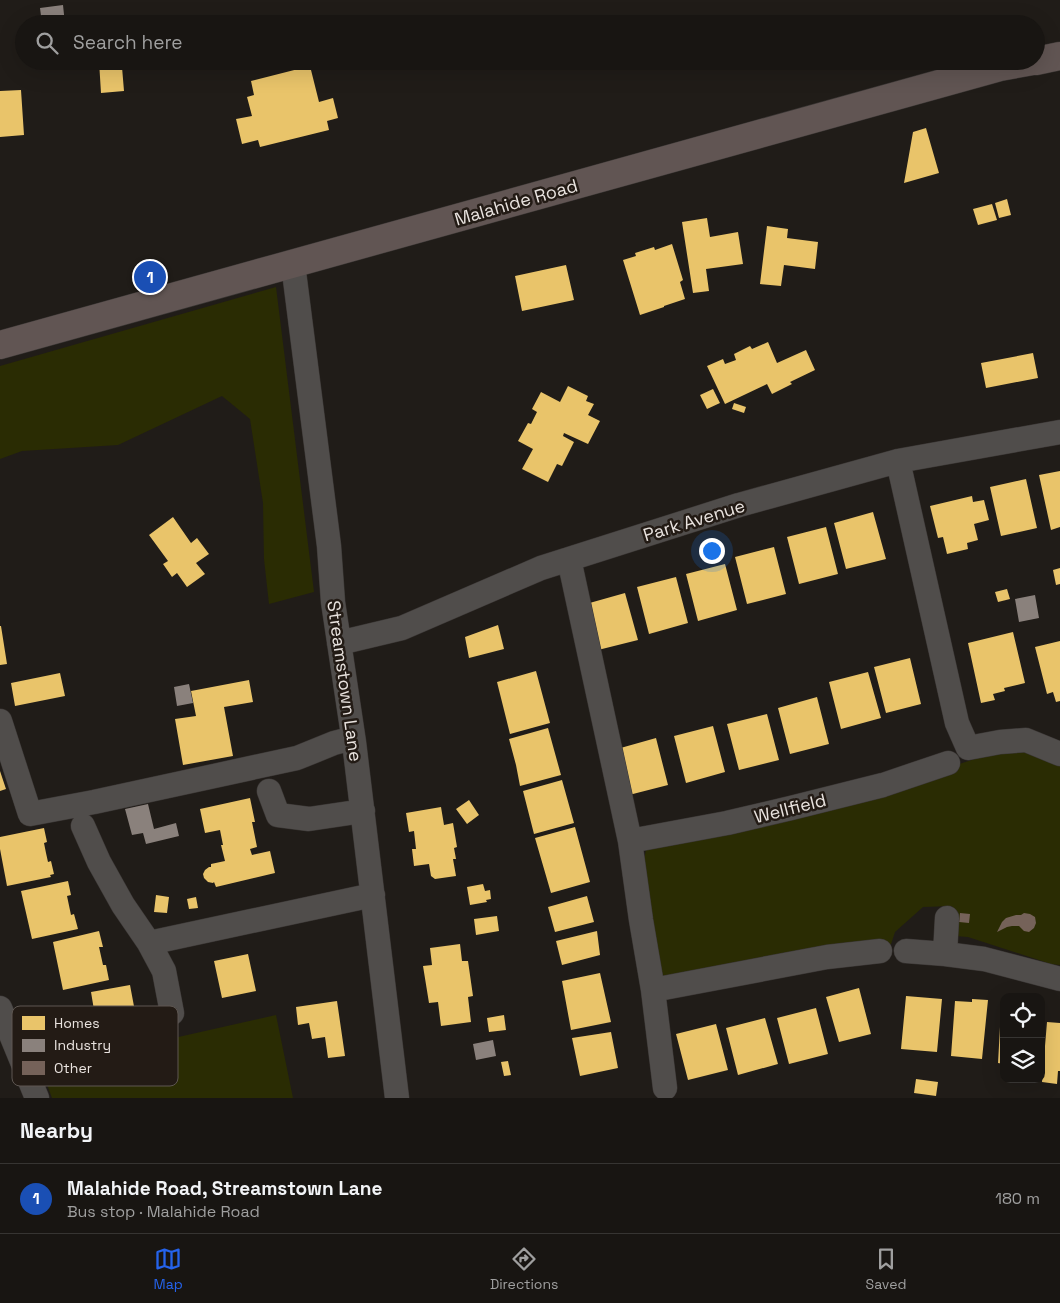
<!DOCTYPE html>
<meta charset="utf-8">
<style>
:root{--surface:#181512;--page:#211e1b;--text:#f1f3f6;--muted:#9f9f9f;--line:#363432;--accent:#2563eb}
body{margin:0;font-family:"Space Grotesk",sans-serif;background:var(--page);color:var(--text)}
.controls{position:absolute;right:15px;bottom:15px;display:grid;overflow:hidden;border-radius:10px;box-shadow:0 5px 20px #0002}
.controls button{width:45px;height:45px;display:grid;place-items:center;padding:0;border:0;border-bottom:1px solid var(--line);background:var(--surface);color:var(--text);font:25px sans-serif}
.you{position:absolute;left:711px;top:550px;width:18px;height:18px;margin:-12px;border:4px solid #fff;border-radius:50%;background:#1a73e8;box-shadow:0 0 0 8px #1a73e833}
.badge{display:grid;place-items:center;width:32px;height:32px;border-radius:50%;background:var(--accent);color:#fff;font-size:16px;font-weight:700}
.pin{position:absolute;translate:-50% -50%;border:2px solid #fff;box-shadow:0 1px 5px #0006}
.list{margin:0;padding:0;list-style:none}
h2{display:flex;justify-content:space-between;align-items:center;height:65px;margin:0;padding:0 20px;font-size:21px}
h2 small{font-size:16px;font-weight:400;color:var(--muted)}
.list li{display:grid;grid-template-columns:32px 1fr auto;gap:15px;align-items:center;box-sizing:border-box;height:70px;padding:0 20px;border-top:1px solid var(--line)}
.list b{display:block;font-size:19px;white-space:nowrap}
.list p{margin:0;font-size:16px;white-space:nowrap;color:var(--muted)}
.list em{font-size:16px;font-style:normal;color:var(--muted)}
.icon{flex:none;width:28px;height:28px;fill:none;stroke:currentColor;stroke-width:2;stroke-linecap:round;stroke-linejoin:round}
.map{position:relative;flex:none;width:1060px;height:1098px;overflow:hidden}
.search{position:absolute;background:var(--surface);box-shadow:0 5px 20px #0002;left:15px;right:15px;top:15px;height:55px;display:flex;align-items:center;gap:12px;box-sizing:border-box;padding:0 18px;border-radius:28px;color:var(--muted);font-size:19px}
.sheet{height:135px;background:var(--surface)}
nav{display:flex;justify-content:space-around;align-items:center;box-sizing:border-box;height:70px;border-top:1px solid var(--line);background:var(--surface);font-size:14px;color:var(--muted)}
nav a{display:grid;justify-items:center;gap:2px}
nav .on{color:var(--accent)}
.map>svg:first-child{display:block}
.green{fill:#2a2c03}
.homes{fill:#e9c46a}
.industry{fill:#8a817c}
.building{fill:#756259}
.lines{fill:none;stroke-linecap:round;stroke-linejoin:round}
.minor-casing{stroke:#3a3634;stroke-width:25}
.major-casing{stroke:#3a3634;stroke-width:29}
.minor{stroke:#504d4b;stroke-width:24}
.major{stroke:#615553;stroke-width:28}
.labels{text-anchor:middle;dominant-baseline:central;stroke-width:5;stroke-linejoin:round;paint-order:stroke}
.street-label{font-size:18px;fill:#e9e3df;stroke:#231b15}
.key{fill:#231b15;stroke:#5e5752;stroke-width:1}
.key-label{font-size:14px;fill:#e9e3df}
</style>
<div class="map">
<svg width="1060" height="1098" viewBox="0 0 1060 1098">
<rect width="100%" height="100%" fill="#201c18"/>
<path class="green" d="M276,287l38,305 -45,12 -5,-45 -1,-56 -13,-84 -28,-23 -104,49 -96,6 -22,8v-93z
M1009,751l25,1 26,11v202l-9,-1 -83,-27 -13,-1 -3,-30 -29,1 -28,25 -4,12 -79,8 -138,34 -19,-15 -12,-105 4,-22 216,-49 118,-38z
M276,1015l17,83h-241l-11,-30z"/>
<path class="homes" d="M99,61h38v5l-15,1 2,24 -23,2z
M310,66l9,36 14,-4 5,20 -11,3 2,9 -69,17 -2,-7 -16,4 -6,-25 16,-3 -5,-19 7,-2 -3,-14z
M21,90l3,45 -24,2v-46z
M926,128l13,45 -35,10 9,-51z
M1007,199l4,16 -12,3 -4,-15z
M992,204l5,16 -19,5 -5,-16z
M707,218l3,19 28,-5 5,32 -37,5 3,22 -16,2 -11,-71z
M767,226l21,3 -1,9 31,4 -3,27 -31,-4 -3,21 -21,-2z
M672,244l11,36 -3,2 5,17 -21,7v1l-24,8 -17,-55 13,-4 -1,-3 19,-6 1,3z
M566,265l8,35 -52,11 -7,-35z
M768,342l9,21 29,-13 9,20 -25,12 2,2 -20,10 -5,-10 -42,20 -18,-38 16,-7 2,5 11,-4 -2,-6 16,-8 2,3z
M1033,353l5,25 -52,10 -5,-25z
M568,386l20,10 -2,5 8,3 -6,11 12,6 -12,23 -24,-11 -1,3 11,6 -12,24 -5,-2 -9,18 -26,-13 11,-20 -15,-8 10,-18 3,1 6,-12 -5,-3 9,-17 19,10z
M713,389l7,14 -13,6 -7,-14z
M734,403l12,4 -2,6 -12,-4z
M1060,471v56l-9,3 -12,-55z
M1026,479l11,49 -36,8 -11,-49z
M972,496l1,6 11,-2 5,20 -15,4 4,16 -11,3 1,6 -21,5 -4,-17 -5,1 -8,-32z
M873,512l13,47 -40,10 -12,-46z
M173,517l18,26 6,-5 12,16 -13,9 9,11 -18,13 -10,-14 -5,4 -9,-13 5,-3 -19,-26z
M826,527l12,47 -39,10 -12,-47z
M774,547l12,47 -39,10 -12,-47z
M725,564l12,46 -39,11 -12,-47z
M1060,568v16l-4,1 -3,-15z
M676,577l12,46 -39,11 -12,-47z
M1007,589l3,10 -12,3 -3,-10z
M625,593l13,47 -40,10 -12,-46z
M498,625l6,24 -35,9 -4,-21z
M0,626h1l6,38 -7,1z
M1013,632l12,51 -21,5 1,3 -12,3 2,6 -14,3 -13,-60z
M1060,641v60l-4,1 -3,-10 -6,2 -12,-47z
M910,658l11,46 -35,9 -12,-46z
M536,671l14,52 -40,11 -13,-52z
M868,672l13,46 -40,11 -12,-47z
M60,673l5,23 -50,10 -4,-23z
M249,680l4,22 -29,5 9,49 -50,9 -8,-46 21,-3 -5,-25z
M817,697l12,47 -39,10 -12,-46z
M767,714l12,46 -40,10 -12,-46z
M713,726l12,46 -39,11 -12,-47z
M548,728l13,47 -41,11 -4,-21 -7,-26z
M656,738l12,47 -39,10 -12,-46z
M0,771l6,18 -6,2z
M562,780l12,43 -40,11 -11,-43z
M250,798l5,24h-3l5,25 -7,2 2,6 18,-4 5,22 -59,14 -2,-5 -1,1 -5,-1 -4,-4 -1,-4 2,-4 4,-3h2v-3l14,-3 -4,-16h2l-3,-15 -15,3 -5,-24z
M469,800l10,15 -12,9 -11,-15z
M441,807l3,18 9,-2 4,24 -3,1 2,11h-3l3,17 -21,3 -4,-3 -2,-12 -15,2 -2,-17h4l-2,-18 -5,1 -3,-19z
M575,827l15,55 -39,11 -16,-55z
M44,828l3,14 -3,1 2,10 2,9 3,-1 3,13 -4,1 1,2 -44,9 -7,-37v-12z
M68,881l3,14 -4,1 4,19 3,-1 4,15 -46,10 -11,-48z
M483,884l2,7 5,-1 1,9 -5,1 1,2 -17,3 -3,-18z
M156,895l13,2 -2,16 -13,-1z
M587,896l7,26 -39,10 -7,-25z
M196,897l2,11 -9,1 -2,-10z
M497,916l2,15 -23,4 -2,-16z
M99,931l4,16h-4l4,18h3l3,15 -46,10 -10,-48z
M597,931l3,24 -38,10 -6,-24z
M460,944l2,17h6l5,35 -5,1 3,25 -30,4 -3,-24 -9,1 -6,-37 9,-1 -2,-17z
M248,954l8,37 -34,7 -8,-37z
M600,973l11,49 -40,8 -9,-49z
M130,985l9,48 -40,7 -8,-48z
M859,988l12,46 -32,8 -13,-45z
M906,996l36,3 -5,53 -36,-3z
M972,999l16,1 -6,59 -31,-3 4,-55 17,1z
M337,1001l8,55 -17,2 -3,-21 -13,2 -3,-16 -11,2 -2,-18z
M816,1008l12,46 -39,10 -12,-46z
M1001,1009h3v55l-6,-1z
M504,1015l2,15 -17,2 -2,-14z
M765,1018l13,46 -40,11 -12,-47z
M1047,1022l13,1v48h-2l-1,13 -15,-2z
M716,1024l12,46 -40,10 -12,-46z
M611,1032l7,36 -38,8 -8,-38z
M508,1061l3,14 -7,1 -3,-14z
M916,1079l22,3 -2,14 -22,-3z"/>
<path class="industry" d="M63,5l2,19h-23l-2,-16z
M1035,595l4,23 -20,4 -4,-23z
M189,684l4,19 -16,3 -3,-19z
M148,804l6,25 22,-6 3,13 -33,8 -3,-11 -11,2 -7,-26z
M493,1040l3,16 -20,4 -3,-16z"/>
<path class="building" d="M960,913l10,1 -1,9 -10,-1z
M1024,913l6,1 5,3 1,6 -2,5 -5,4 -5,-1 -5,-5h-7l-5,1 -10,5 5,-10 4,-4 10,-3h5z"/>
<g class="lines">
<g class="minor-casing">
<path id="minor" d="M293,264l36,282 4,56 21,140 43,356
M898,461l59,262 11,25 32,-6 26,-2 34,14
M569,559l61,282
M339,643l63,-15 139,-60 198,-63 159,-44 162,-29
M0,721l30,93 64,-12 203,-44 37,-15 19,-5
M269,791l9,24 31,4 54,-8
M83,826l16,36 24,43 26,38 15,28 8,42
M149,943l224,-48
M880,951l-53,6 -174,33 -12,-70 -11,-79 97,-18 64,-15 92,-23 65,-22
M906,951l39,3 39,5 76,20
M945,954l2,-36
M653,990l12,98
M0,1008l37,90"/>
</g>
<g class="major-casing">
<path id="major" d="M1036,61l24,-5
M0,345l1000,-278 33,-6"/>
</g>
<use href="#minor" class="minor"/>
<use href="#major" class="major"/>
</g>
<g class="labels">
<g class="street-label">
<text transform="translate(516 202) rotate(-16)">Malahide Road</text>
<text transform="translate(694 520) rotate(-17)">Park Avenue</text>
<text transform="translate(345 681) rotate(82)">Streamstown Lane</text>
<text transform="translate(790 808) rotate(-14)">Wellfield</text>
</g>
</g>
<rect x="12" y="1006" width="166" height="80" rx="8" class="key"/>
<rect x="22" y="1016" width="23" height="14" fill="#e9c46a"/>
<rect x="22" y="1039" width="23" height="13" fill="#8a817c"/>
<rect x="22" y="1061" width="23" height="14" fill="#756259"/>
<g class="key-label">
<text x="54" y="1028">Homes</text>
<text x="54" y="1050">Industry</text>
<text x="54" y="1073">Other</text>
</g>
</svg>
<div class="controls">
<button><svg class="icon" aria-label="locate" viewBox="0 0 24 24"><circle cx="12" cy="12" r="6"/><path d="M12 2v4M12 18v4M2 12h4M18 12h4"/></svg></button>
<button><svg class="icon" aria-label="layers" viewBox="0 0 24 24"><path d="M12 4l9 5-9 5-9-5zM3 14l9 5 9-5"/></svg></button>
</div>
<div class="you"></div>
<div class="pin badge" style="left:150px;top:277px;background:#1a4fb4">1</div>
<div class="search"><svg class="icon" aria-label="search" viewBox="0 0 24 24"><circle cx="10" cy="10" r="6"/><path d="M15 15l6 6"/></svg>Search here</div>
</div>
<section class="sheet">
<h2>Nearby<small></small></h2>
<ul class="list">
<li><span class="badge" style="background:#1a4fb4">1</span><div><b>Malahide Road, Streamstown Lane</b><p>Bus stop · Malahide Road</p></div><em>180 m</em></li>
</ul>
</section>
<nav>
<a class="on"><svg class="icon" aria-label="map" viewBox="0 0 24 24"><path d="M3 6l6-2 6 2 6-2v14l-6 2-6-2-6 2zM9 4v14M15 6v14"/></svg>Map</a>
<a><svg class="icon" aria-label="directions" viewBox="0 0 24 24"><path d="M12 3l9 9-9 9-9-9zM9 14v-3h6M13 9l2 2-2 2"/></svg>Directions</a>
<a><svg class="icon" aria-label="saved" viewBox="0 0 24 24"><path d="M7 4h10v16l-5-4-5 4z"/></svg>Saved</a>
</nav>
